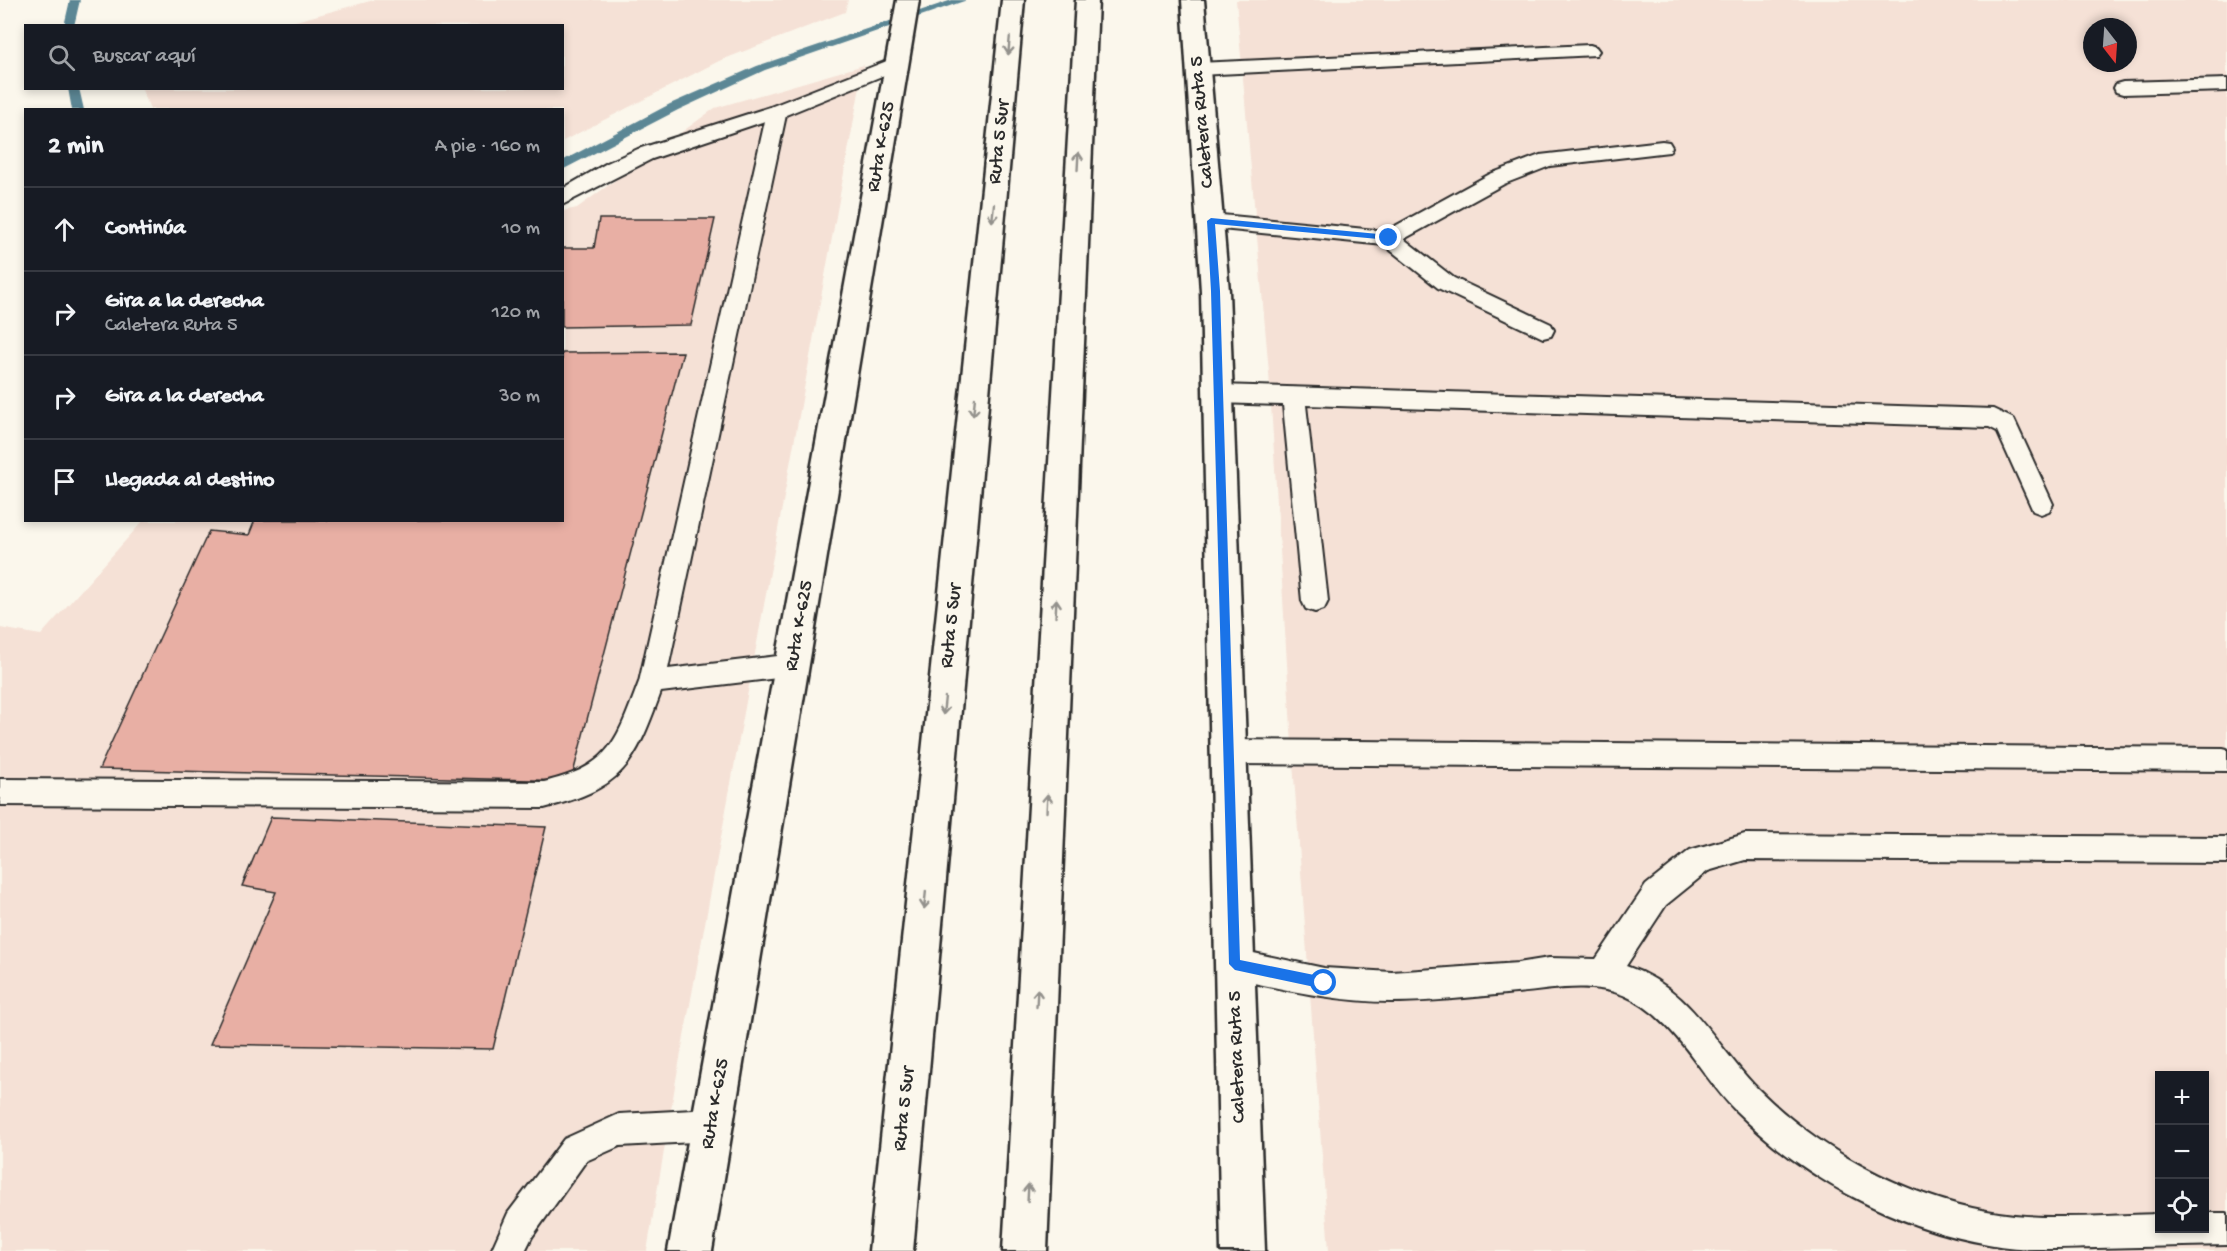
<!DOCTYPE html>
<html lang="es">
<meta charset="utf-8">
<style>
:root{--surface:#171b24;--page:#20242c;--text:#f1f3f6;--muted:#9ea1a6;--line:#363941}
body{margin:0;font-family:"Gochi Hand",sans-serif;background:var(--page);color:var(--text)}
.controls{position:absolute;right:18px;bottom:18px;display:grid;overflow:hidden;border-radius:0px;box-shadow:0 3px 9px #0003}
.controls button{width:54px;height:54px;display:grid;place-items:center;padding:0;border:0;border-bottom:2px solid var(--line);background:var(--surface);color:var(--text);font:30px sans-serif}
.compass{position:absolute;left:2083px;top:18px;width:54px;height:54px;border-radius:50%;background:var(--surface);box-shadow:0 3px 9px #0003;rotate:163deg}
.stop{position:absolute;width:18px;height:18px;margin:-14px;border:4px solid #1a73e8;border-radius:50%;background:#fff}
.stop.end{background:#1a73e8;border-color:#fff;box-shadow:0 2px 6px #0008}
.list{margin:0;padding:0;list-style:none}
h2{display:flex;justify-content:space-between;align-items:center;height:78px;margin:0;padding:0 24px;font-size:26px}
h2 small{font-size:20px;font-weight:400;color:var(--muted)}
.list li{display:grid;grid-template-columns:39px 1fr auto;gap:18px;align-items:center;box-sizing:border-box;height:84px;padding:0 24px;border-top:2px solid var(--line)}
.list b{display:block;font-size:22px;white-space:nowrap}
.list p{margin:0;font-size:20px;white-space:nowrap;color:var(--muted)}
.list em{font-size:20px;font-style:normal;color:var(--muted)}
.icon{flex:none;width:33px;height:33px;fill:none;stroke:currentColor;stroke-width:2;stroke-linecap:round;stroke-linejoin:round}
.map{position:relative;flex:none;width:2227px;height:1251px;overflow:hidden}
.search{position:absolute;background:var(--surface);box-shadow:0 3px 9px #0003;left:24px;top:24px;width:540px;height:66px;display:flex;align-items:center;gap:15px;box-sizing:border-box;padding:0 21px;border-radius:0px;color:var(--muted);font-size:22px}
.panel{position:absolute;background:var(--surface);box-shadow:0 3px 9px #0003;left:24px;top:108px;width:540px;height:414px;border-radius:0px}
.map>svg:first-child{display:block}
.built{fill:#f5e1d6;fill-rule:evenodd}
.lines{fill:none;stroke-linecap:round;stroke-linejoin:round}
.stream{fill:#5c8795;fill-rule:evenodd}
.building{fill:#e8afa4;stroke:#2b2b2b;stroke-width:1.5}
.lane-casing{stroke:#2b2b2b;stroke-width:4}
.secondary-casing{stroke:#2b2b2b;stroke-width:5}
.highway-casing{stroke:#2b2b2b;stroke-width:5}
.lane{fill:#fbf7ec;fill-rule:evenodd}
.secondary{fill:#fbf7ec;fill-rule:evenodd}
.highway{fill:#fbf7ec;fill-rule:evenodd}
.oneway{stroke:#93918c}
.route{fill:#1a73e8}
.labels{text-anchor:middle;dominant-baseline:central;stroke-width:5;stroke-linejoin:round;paint-order:stroke}
.street-label{font-size:20px;fill:#2b2b2b;stroke:#fbf7ec}
</style>
<div class="map">
<svg width="2227" height="1251" viewBox="0 0 2227 1251">
<rect width="100%" height="100%" fill="#fbf7ec"/>
<filter id="ink" filterUnits="userSpaceOnUse"><feTurbulence type="fractalNoise" baseFrequency=".0167" numOctaves="2"/><feDisplacementMap in="SourceGraphic" scale="12" xChannelSelector="R" yChannelSelector="G"/><feConvolveMatrix kernelMatrix="1 2 1 2 8 2 1 2 1" color-interpolation-filters="sRGB"/></filter>
<g filter="url(#ink)">
<path class="built" d="M374,0h474l-3,12 -126,49 -156,80 -1,-31 -412,-1 -8,-20 420,-1v-62l-281,-1z
M1236,0h991v1251h-898l-35,-474 -25,-405zM2092,27h36v36h-36zM2160,1076h44v152h-44z
M864,65l-188,1015 -29,171h-647v-623l41,7 102,-114 419,-1 1,-309 14,-3 138,-100z"/>
<g class="lines">
<path class="stream" d="M70,0h10l-6,26h-10z
M952,0h15l-202,70 -87,40 -116,60v-9l108,-57 87,-38z
M68,88h11l5,22h-12z"/>
</g>
<path class="building" d="M599,219h116l-24,106 -129,2v-79h32z
M683,352l-112,429 -472,-12 110,-238 40,4 6,-15h307v-167z
M271,817l275,10 -53,222 -283,-5 66,-152 -34,-6z"/>
<g class="lines">
<g class="lane-casing">
<path id="lane" d="M1590,45l6,2 3,4 -3,4 -398,20 -7,-2 -2,-4 2,-4 7,-2z
M897,57l7,2 2,4 -2,4 -118,48 -118,554 126,-15 9,3 4,8 -4,8 -9,3 -133,16c-27,74 -38,96 -117,116l-544,-3v-26l544,3c67,-16 72,-40 95,-100l126,-561 -113,38 -90,46v-16l45,-26 31,-14 132,-42z
M2227,79v12l-104,3 -7,-2 -2,-4 2,-4 7,-2z
M1662,141l7,1 3,5 -3,5 -119,14 -46,18 -100,55 50,39 97,46 3,6 -3,6 -8,2 -105,-50 -54,-43 -173,-17 -7,-2 -3,-5 3,-5 7,-2 175,17 104,-57 50,-19z
M1219,385l774,24 21,10 39,85 -4,7 -8,3 -8,-3 -36,-80 -8,-4 -683,-22 22,196 -4,8 -9,3 -9,-3 -4,-8 -19,-196 -64,-2 -8,-3 -3,-6 3,-6z
M1229,740l994,8 4,1v22l-998,-7 -10,-3 -4,-9 4,-9z
M1745,834l482,3v26l-482,-3 -37,11 -42,34 -40,61c65,22 87,77 131,122 62,62 145,107 230,123 56,11 116,4 173,3v14h44v-15h23v32c-44,1 -87,2 -131,3 -36,1 -73,3 -108,-4 -93,-16 -185,-66 -252,-133 -38,-38 -61,-94 -113,-116 -34,-14 -72,-5 -107,-2 -41,4 -84,9 -125,9 -54,0 -104,-12 -156,-23l-11,-5 -4,-10 4,-10 11,-5 89,19 68,4 126,-9 31,-5 47,1 50,-74 44,-35z
M712,1109l11,5 5,11 -5,11 -11,5 -92,5 -34,15 -54,76 -7,14h-34l17,-38 56,-74 55,-25z"/>
</g>
<g class="secondary-casing">
<path id="secondary" d="M897,0h22l-207,1251h-44z
M1182,0h22l25,291 36,960h-44l-20,-960z"/>
</g>
<g class="highway-casing">
<path id="highway" d="M1002,0h22l-111,1251h-44z
M1076,0h22l-51,1251h-44z"/>
</g>
<use href="#lane" class="lane"/>
<use href="#secondary" class="secondary"/>
<use href="#highway" class="highway"/>
</g>
<defs><path id="oneway-shaft" d="M-6 0H5M1.5-3L5.5 0L1.5 3" fill="none" stroke-width="1.6" stroke-linecap="round" stroke-linejoin="round" transform="scale(1.5)"/></defs>
<g class="oneway">
<use href="#oneway-shaft" transform="translate(1009 46) rotate(95)"/>
<use href="#oneway-shaft" transform="translate(1078 161) rotate(-87)"/>
<use href="#oneway-shaft" transform="translate(993 213) rotate(96)"/>
<use href="#oneway-shaft" transform="translate(974 407) rotate(96)"/>
<use href="#oneway-shaft" transform="translate(1056 608) rotate(-87)"/>
<use href="#oneway-shaft" transform="translate(944 706) rotate(96)"/>
<use href="#oneway-shaft" transform="translate(1047 803) rotate(-87)"/>
<use href="#oneway-shaft" transform="translate(925 900) rotate(96)"/>
<use href="#oneway-shaft" transform="translate(1037 998) rotate(-87)"/>
<use href="#oneway-shaft" transform="translate(1028 1193) rotate(-87)"/>
</g>
</g>
<path class="route" d="M1211,218l178,17 4,3 -4,2 -174,-16 5,67 20,669 84,17 6,6 -6,6 -89,-19 -6,-6 -18,-673 -4,-70z"/>
<g class="labels">
<g class="street-label">
<text transform="translate(1203 122) rotate(-95)">Caletera Ruta 5</text>
<text transform="translate(1000 142) rotate(-84)">Ruta 5 Sur</text>
<text transform="translate(882 147) rotate(-80)">Ruta K-625</text>
<text transform="translate(800 626) rotate(-80)">Ruta K-625</text>
<text transform="translate(952 626) rotate(-84)">Ruta 5 Sur</text>
<text transform="translate(1238 1057) rotate(-92)">Caletera Ruta 5</text>
<text transform="translate(716 1104) rotate(-80)">Ruta K-625</text>
<text transform="translate(905 1109) rotate(-84)">Ruta 5 Sur</text>
</g>
</g>
</svg>
<div class="controls">
<button>+</button>
<button>−</button>
<button><svg class="icon" aria-label="locate" viewBox="0 0 24 24"><circle cx="12" cy="12" r="6"/><path d="M12 2v4M12 18v4M2 12h4M18 12h4"/></svg></button>
</div>
<svg class="compass" viewBox="-18 -18 36 36"><path d="M0-13l5 13h-10z" fill="#e53935"/><path d="M0 13l5-13h-10z" fill="#9ea1a6"/></svg>
<div class="stop" style="left:1324px;top:983px"></div>
<div class="stop end" style="left:1389px;top:238px"></div>
<div class="search"><svg class="icon" aria-label="search" viewBox="0 0 24 24"><circle cx="10" cy="10" r="6"/><path d="M15 15l6 6"/></svg>Buscar aquí</div>
<section class="panel">
<h2>2 min<small>A pie · 160 m</small></h2>
<ul class="list">
<li><svg class="icon" aria-label="ahead" viewBox="0 0 24 24"><path d="M12 20V5M6 11l6-6 6 6"/></svg><div><b>Continúa</b></div><em>10 m</em></li>
<li><svg class="icon" aria-label="right" viewBox="0 0 24 24"><path d="M7 20v-9h11M14 6l5 5-5 5"/></svg><div><b>Gira a la derecha</b><p>Caletera Ruta 5</p></div><em>120 m</em></li>
<li><svg class="icon" aria-label="right" viewBox="0 0 24 24"><path d="M7 20v-9h11M14 6l5 5-5 5"/></svg><div><b>Gira a la derecha</b></div><em>30 m</em></li>
<li><svg class="icon" aria-label="arrive" viewBox="0 0 24 24"><path d="M6 21V4h12l-3 4 3 4H6"/></svg><div><b>Llegada al destino</b></div></li>
</ul>
</section>
</div>
